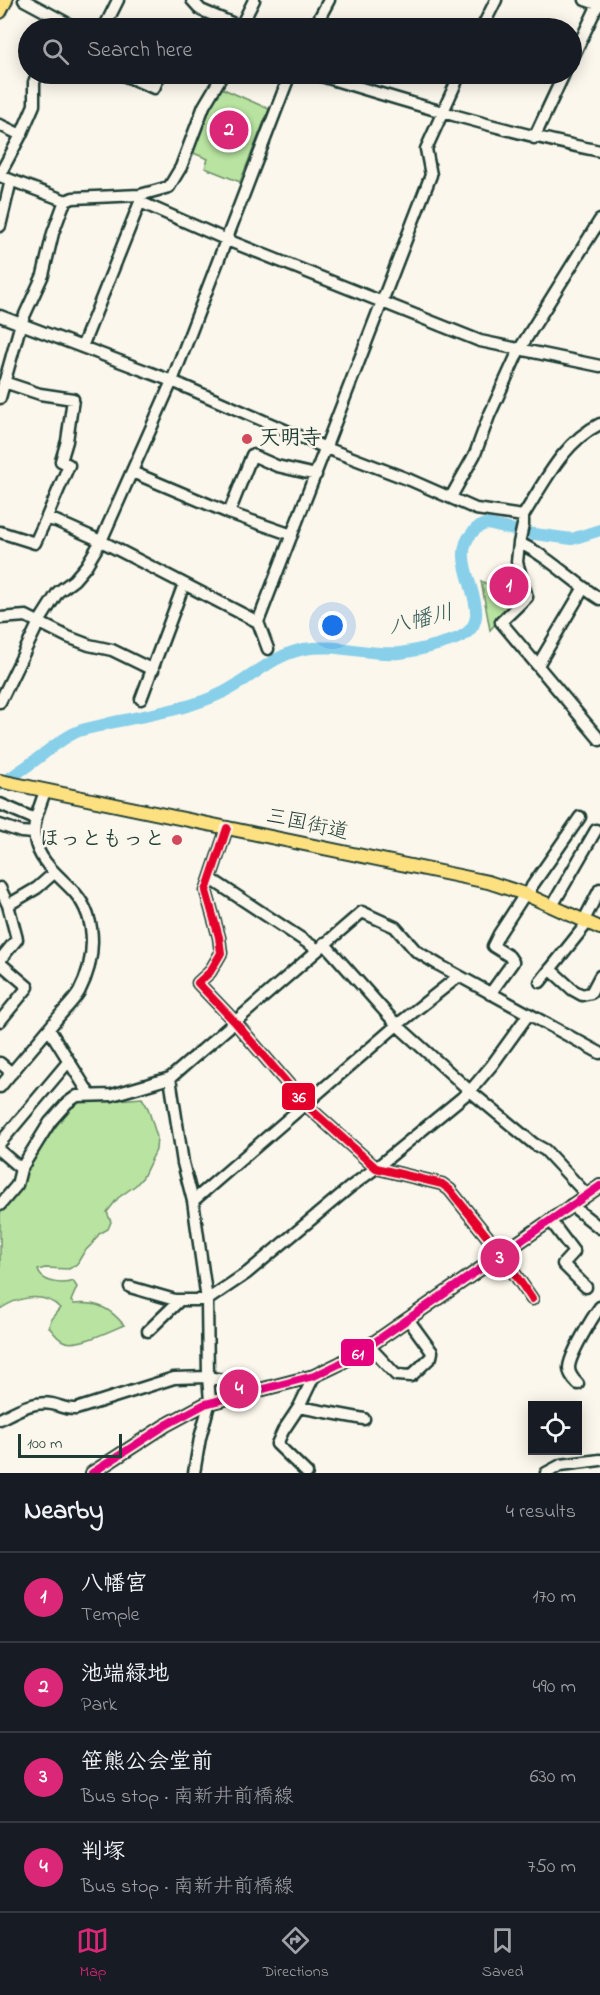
<!DOCTYPE html>
<meta charset="utf-8">
<style>
:root{--surface:#171b24;--page:#242831;--text:#f1f3f6;--muted:#9ea1a6;--line:#363941;--accent:#db2777}
body{margin:0;font-family:"Indie Flower","Klee One",sans-serif;background:var(--page);color:var(--text)}
.controls{position:absolute;right:18px;bottom:18px;display:grid;overflow:hidden;border-radius:0px;box-shadow:0 3px 15px #0003}
.controls button{width:54px;height:54px;display:grid;place-items:center;padding:0;border:0;border-bottom:2px solid var(--line);background:var(--surface);color:var(--text);font:30px sans-serif}
.scale{position:absolute;left:18px;bottom:15px;width:104px;box-sizing:border-box;padding-left:6px;border:3px solid #1f3d34;border-top:0;font-size:16px;line-height:21px;white-space:nowrap;color:#1f3d34;-webkit-text-stroke:4px #fbf7ec;paint-order:stroke}
.you{position:absolute;left:333px;top:626px;width:21px;height:21px;margin:-15px;border:4px solid #fff;border-radius:50%;background:#1a73e8;box-shadow:0 0 0 9px #1a73e833}
.badge{display:grid;place-items:center;width:39px;height:39px;border-radius:50%;background:var(--accent);color:#fff;font-size:20px;font-weight:700}
.pin{position:absolute;translate:-50% -50%;border:3px solid #fff;box-shadow:0 2px 6px #0006}
.list{margin:0;padding:0;list-style:none}
h2{display:flex;justify-content:space-between;align-items:center;height:78px;margin:0;padding:0 24px;font-size:26px}
h2 small{font-size:20px;font-weight:400;color:var(--muted)}
.list li{display:grid;grid-template-columns:39px 1fr auto;gap:18px;align-items:center;box-sizing:border-box;height:90px;padding:0 24px;border-top:2px solid var(--line)}
.list b{display:block;font-size:22px;white-space:nowrap}
.list p{margin:0;font-size:20px;white-space:nowrap;color:var(--muted)}
.list em{font-size:20px;font-style:normal;color:var(--muted)}
.icon{flex:none;width:33px;height:33px;fill:none;stroke:currentColor;stroke-width:2;stroke-linecap:round;stroke-linejoin:round}
.map{position:relative;flex:none;width:600px;height:1473px;overflow:hidden}
.search{position:absolute;background:var(--surface);box-shadow:0 3px 15px #0003;left:18px;right:18px;top:18px;height:66px;display:flex;align-items:center;gap:15px;box-sizing:border-box;padding:0 21px;border-radius:33px;color:var(--muted);font-size:22px}
.sheet{height:438px;background:var(--surface)}
nav{display:flex;justify-content:space-around;align-items:center;box-sizing:border-box;height:84px;border-top:2px solid var(--line);background:var(--surface);font-size:16px;color:var(--muted)}
nav a{display:grid;justify-items:center;gap:3px}
nav .on{color:var(--accent)}
.map>svg:first-child{display:block}
.green{fill:#b8e3a0;stroke:#6c906a;stroke-width:1.5}
.lines{fill:none;stroke-linecap:round;stroke-linejoin:round}
.river{stroke:#88cfea;stroke-width:12}
.minor-casing{stroke:#1f3d34;stroke-width:15}
.major-casing{stroke:#1f3d34;stroke-width:16}
.minor{stroke:#fbf7ec;stroke-width:10}
.major{stroke:#fde080;stroke-width:12}
.bus-1-casing{stroke:#fbf7ec;stroke-width:12}
.bus-2-casing{stroke:#fbf7ec;stroke-width:12}
.bus-1{stroke:#e5007d;stroke-width:8}
.bus-2{stroke:#e4002b;stroke-width:8}
.poi-dot{fill:#d1495b;stroke:#fbf7ec;stroke-width:2}
.labels{text-anchor:middle;dominant-baseline:central;stroke-width:5;stroke-linejoin:round;paint-order:stroke}
.poi-label{font-size:21px;font-weight:bold;fill:#1f3d34;stroke:#fbf7ec;text-anchor:start}
.street-label{font-size:21px;fill:#1f3d34;stroke:#fbf7ec}
.water-label{font-size:22px;font-style:italic;fill:#345a58;stroke:#fbf7ec}
.line-badge{stroke:#fbf7ec;stroke-width:2}
.badge-label{font-size:16px;text-anchor:middle;font-weight:bold;fill:#fff}
</style>
<div class="map">
<svg width="600" height="1473" viewBox="0 0 600 1473">
<rect width="100%" height="100%" fill="#fbf7ec"/>
<filter id="ink" filterUnits="userSpaceOnUse"><feTurbulence type="fractalNoise" baseFrequency=".0167" numOctaves="2"/><feDisplacementMap in="SourceGraphic" scale="12" xChannelSelector="R" yChannelSelector="G"/><feConvolveMatrix kernelMatrix="1 2 1 2 8 2 1 2 1" color-interpolation-filters="sRGB"/></filter>
<g filter="url(#ink)">
<path class="green" d="M219,87l50,22 -29,73 -35,-14 3,-9 -17,-7 15,-43z
M481,581l36,19 -27,30z
M142,1098l6,10 9,29 -1,13 -13,27 -7,8 -18,13 -11,14 4,10 -3,7 -9,5 -6,9 -9,9 -7,12 -8,5 -24,-1 -7,2c4,13 24,15 35,11l4,6 -6,14 3,3c23,-2 35,3 50,21 -14,6 -48,23 -61,16 -5,-2 -10,-9 -14,-14l2,-8 9,-11c-16,-17 -42,-11 -60,1v-99l18,-30 54,-76 6,-3 16,1z"/>
<g class="lines">
<path class="river" d="M0,785c10,-7 20,-14 30,-21 16,-11 31,-26 49,-33 8,-3 18,-4 27,-7 39,-9 82,-14 118,-32 28,-14 49,-37 80,-43 32,-6 64,7 96,4 15,-2 38,-8 53,-13 56,-19 -11,-75 19,-107 4,-5 8,-8 15,-9l40,9 45,6 28,-9"/>
<g class="minor-casing">
<path id="minor" d="M24,0l52,28
M192,0l9,10 40,17
M585,0l15,5
M104,28l14,-28
M240,28l14,-28
M314,28l15,-28
M482,28l14,-28
M572,59l28,-59
M121,74l33,14 6,-14
M315,74c95,29 187,57 285,77
M0,125l21,10 -21,39
M21,135l13,-30v-23l4,-8
M534,138l30,-64
M0,176l66,25
M140,195v7l87,38 253,101 120,25
M0,226l11,-46
M0,316l172,65 154,67 84,32 66,29 47,7
M82,347l58,-145
M4,382l36,12 33,5 -6,42 -6,20 8,4 -23,54
M0,398l21,-75 22,-48 10,-42 10,-27 3,-5 7,-3 67,-3 29,-8 12,-20 23,-61 19,-32
M600,424c-37,18 -56,59 -77,92v9l-4,18c28,12 54,39 81,56
M132,472l97,41 63,22
M451,497l24,-43 14,-38 30,-66 81,-130
M229,513l23,-58 25,11 39,9
M0,532l35,11 11,-24 10,2 45,20 157,81 173,-447 -5,-26 34,-75
M519,543l-2,19 10,35 -26,25 99,118
M0,618l26,-2 42,21 21,8 23,5 41,20
M258,622l10,27
M538,665l45,-76
M141,699l43,-115
M0,702l39,-80 19,-30 16,-12 12,-14 15,-25 71,-160 118,-307
M0,804l35,15
M0,825l21,7 13,1
M227,828l-21,63 13,46 2,16 -11,19 -12,11 36,38 72,84 70,63 66,16 8,6 51,64 31,45
M211,879l106,70
M0,888l8,17 9,34 -17,21
M528,896l4,-10 48,-69
M8,905l29,-17 17,-15
M552,906l44,-76
M584,920l16,-31
M324,943l73,82 73,66 64,53 11,6 42,45
M0,963l28,24 -28,34
M550,969l23,21 9,5 9,-2 9,-17
M540,982l48,-60
M490,994l23,-32 -4,-6 -16,-10 6,-12 26,-40
M49,1029l41,66
M0,1063l12,10
M170,1078l13,85 10,38 14,99 1,77 2,24 -10,37 -6,35
M0,1087c18,-22 37,-44 56,-67 7,-9 17,-18 23,-28 16,-31 20,-71 -4,-99 -15,-17 -36,-30 -40,-54 -3,-17 5,-32 10,-48
M0,1143l69,-82
M0,1151l21,18
M193,1201l204,-176 62,-49
M0,1205l17,-20 4,-16 29,-47 17,-19 10,-7 35,-1 58,-17 192,-166 33,15 21,24 23,14 161,88
M571,1205l29,23
M550,1220l24,32 -11,12 23,23
M130,1287l45,13h32l40,-27 102,-85 27,-20 94,-77 22,-26 36,-50
M148,1331l32,-31
M369,1346l27,29 15,1 20,-19 1,-5 -24,-33
M578,1384c-4,-4 -9,-10 -9,-16 0,-12 23,-50 31,-61
M299,1407l65,12
M0,1419c16,-8 33,-19 52,-15 10,2 13,6 24,5l98,-31 34,-1 35,7 12,7
M307,1473l-30,-29 6,-13 16,-24 15,-31
M546,1473l15,-8 39,-5"/>
</g>
<g class="major-casing">
<path id="major" d="M0,12l6,-12
M0,781l488,101 37,12 75,34
M92,1473l74,-48 39,-21 109,-28 25,-12 30,-18 231,-160"/>
</g>
<use href="#minor" class="minor"/>
<use href="#major" class="major"/>
<g class="bus-1-casing">
<path id="bus-1" d="M92,1473l74,-48 39,-21 109,-28 25,-12 30,-18 231,-160"/>
</g>
<g class="bus-2-casing">
<path id="bus-2" d="M227,828l-21,63 13,46 2,16 -11,19 -12,11 36,38 72,84 70,63 66,16 8,6 51,64 31,45"/>
</g>
<use href="#bus-1" class="bus-1"/>
<use href="#bus-2" class="bus-2"/>
</g>
</g>
<g class="poi-dot">
<circle cx="247" cy="439" r="6"/>
<circle cx="177" cy="840" r="6"/>
</g>
<g class="labels">
<g class="poi-label">
<text x="259" y="439">天明寺</text>
<text x="165" y="840" text-anchor="end">ほっともっと</text>
</g>
<g class="street-label">
<text transform="translate(307 825) rotate(12)">三国街道</text>
</g>
<g class="water-label">
<text transform="translate(421 621) rotate(-14)">八幡川</text>
</g>
</g>
<g class="line-badge">
<rect x="281" y="1082" width="35" height="29" rx="6" fill="#e4002b"/>
<rect x="340" y="1338" width="35" height="29" rx="6" fill="#e5007d"/>
</g>
<g class="badge-label">
<text x="299" y="1102">36</text>
<text x="358" y="1359">61</text>
</g>
</svg>
<div class="controls">
<button><svg class="icon" aria-label="locate" viewBox="0 0 24 24"><circle cx="12" cy="12" r="6"/><path d="M12 2v4M12 18v4M2 12h4M18 12h4"/></svg></button>
</div>
<div class="scale">100 m</div>
<div class="you"></div>
<div class="pin badge" style="left:509px;top:586px">1</div>
<div class="pin badge" style="left:229px;top:130px">2</div>
<div class="pin badge" style="left:500px;top:1258px">3</div>
<div class="pin badge" style="left:239px;top:1389px">4</div>
<div class="search"><svg class="icon" aria-label="search" viewBox="0 0 24 24"><circle cx="10" cy="10" r="6"/><path d="M15 15l6 6"/></svg>Search here</div>
</div>
<section class="sheet">
<h2>Nearby<small>4 results</small></h2>
<ul class="list">
<li><span class="badge">1</span><div><b>八幡宮</b><p>Temple</p></div><em>170 m</em></li>
<li><span class="badge">2</span><div><b>池端緑地</b><p>Park</p></div><em>490 m</em></li>
<li><span class="badge">3</span><div><b>笹熊公会堂前</b><p>Bus stop · 南新井前橋線</p></div><em>630 m</em></li>
<li><span class="badge">4</span><div><b>判塚</b><p>Bus stop · 南新井前橋線</p></div><em>750 m</em></li>
</ul>
</section>
<nav>
<a class="on"><svg class="icon" aria-label="map" viewBox="0 0 24 24"><path d="M3 6l6-2 6 2 6-2v14l-6 2-6-2-6 2zM9 4v14M15 6v14"/></svg>Map</a>
<a><svg class="icon" aria-label="directions" viewBox="0 0 24 24"><path d="M12 3l9 9-9 9-9-9zM9 14v-3h6M13 9l2 2-2 2"/></svg>Directions</a>
<a><svg class="icon" aria-label="saved" viewBox="0 0 24 24"><path d="M7 4h10v16l-5-4-5 4z"/></svg>Saved</a>
</nav>
